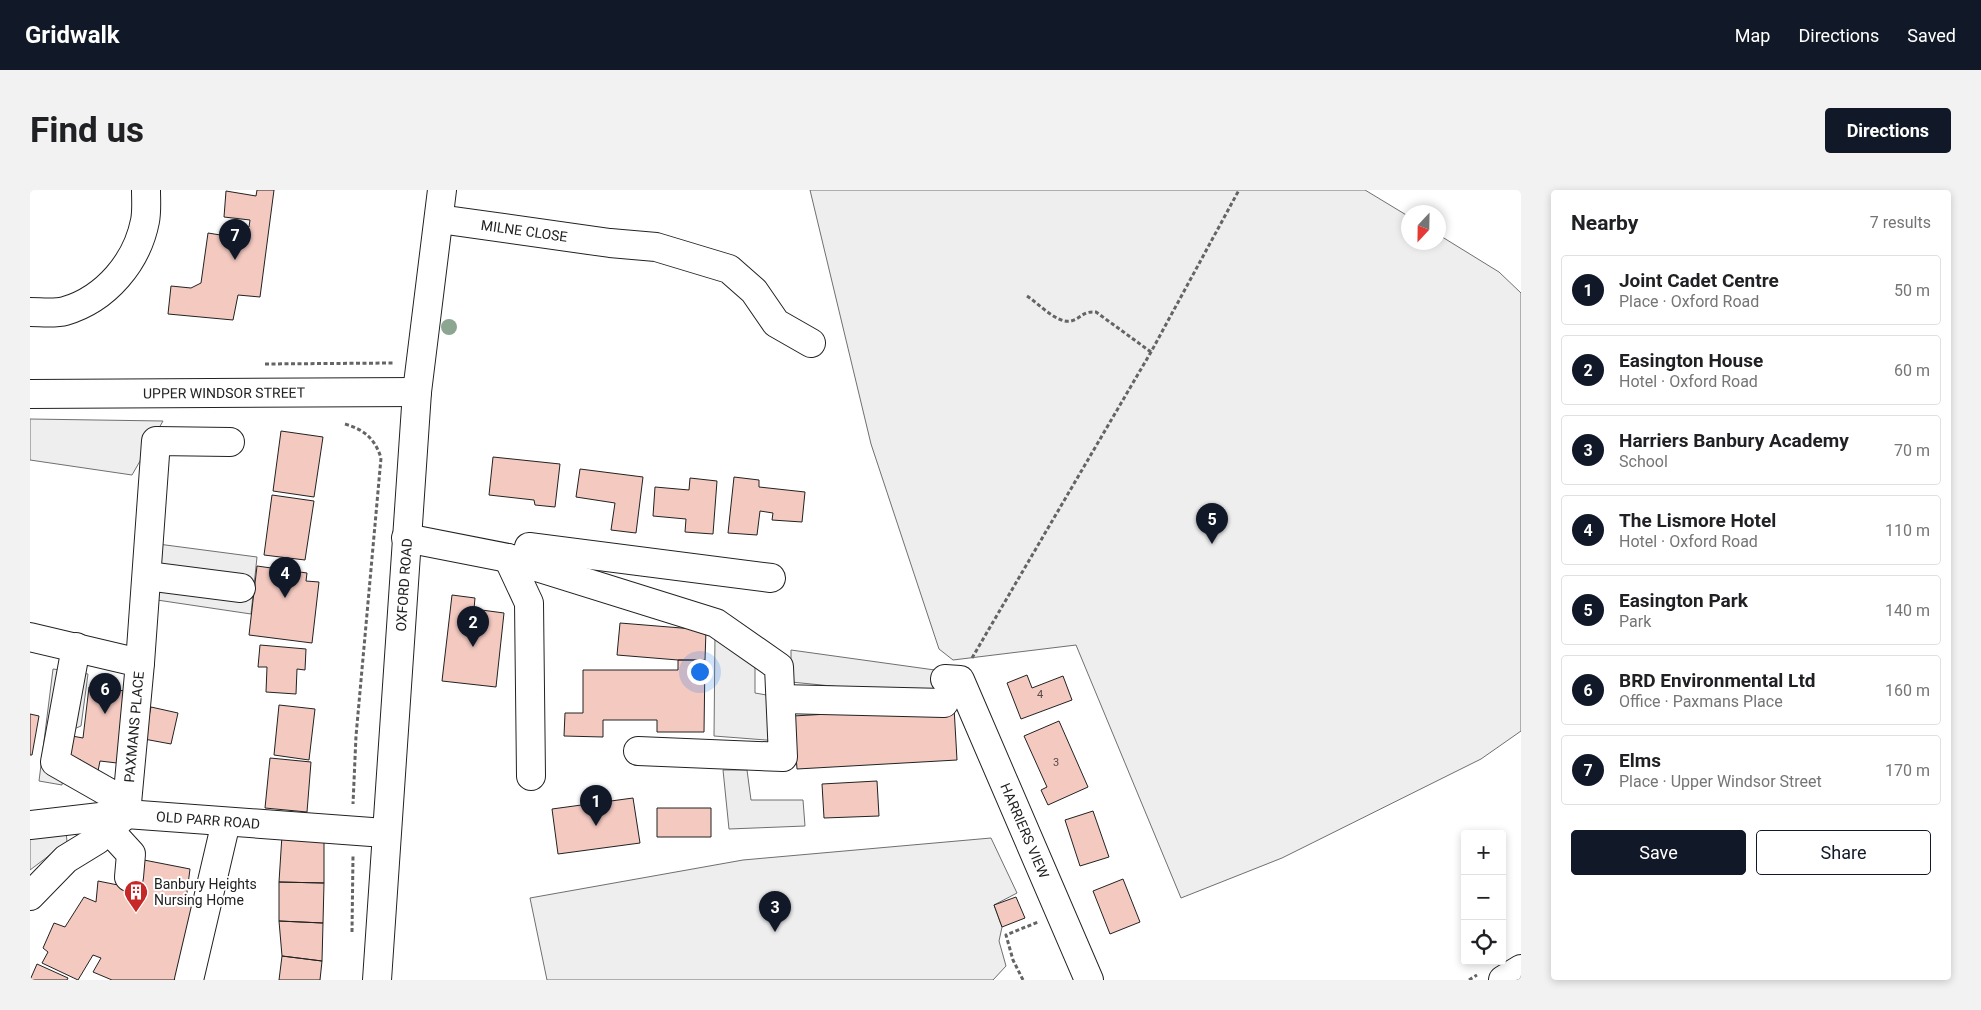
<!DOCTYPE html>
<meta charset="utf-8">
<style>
:root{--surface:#fff;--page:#f2f2f2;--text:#202124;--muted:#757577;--line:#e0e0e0;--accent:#111827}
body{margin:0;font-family:Roboto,sans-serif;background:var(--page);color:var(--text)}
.controls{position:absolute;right:15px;bottom:15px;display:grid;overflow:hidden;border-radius:5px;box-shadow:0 2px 8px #0003}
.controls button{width:45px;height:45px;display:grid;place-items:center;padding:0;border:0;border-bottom:1px solid var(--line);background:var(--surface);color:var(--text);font:25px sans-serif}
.compass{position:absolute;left:1371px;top:15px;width:45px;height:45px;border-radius:50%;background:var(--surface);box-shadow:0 2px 8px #0003;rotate:202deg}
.you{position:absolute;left:669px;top:481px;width:18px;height:18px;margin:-12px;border:4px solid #fff;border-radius:50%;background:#1a73e8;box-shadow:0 0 0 8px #1a73e833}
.badge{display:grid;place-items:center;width:32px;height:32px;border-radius:50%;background:var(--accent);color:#fff;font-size:16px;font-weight:700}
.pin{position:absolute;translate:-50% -41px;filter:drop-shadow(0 1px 2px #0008)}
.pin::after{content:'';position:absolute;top:26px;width:18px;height:15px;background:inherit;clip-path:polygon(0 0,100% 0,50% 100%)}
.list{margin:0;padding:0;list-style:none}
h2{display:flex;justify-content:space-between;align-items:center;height:65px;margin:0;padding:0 20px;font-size:21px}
h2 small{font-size:16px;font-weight:400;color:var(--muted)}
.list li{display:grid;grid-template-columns:32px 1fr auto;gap:15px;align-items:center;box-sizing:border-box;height:70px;margin:0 10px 10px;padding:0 10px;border:1px solid var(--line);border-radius:5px}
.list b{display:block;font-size:19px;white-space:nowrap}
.list p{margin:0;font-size:16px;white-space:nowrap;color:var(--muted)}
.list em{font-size:16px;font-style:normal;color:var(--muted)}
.actions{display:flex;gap:10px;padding:15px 20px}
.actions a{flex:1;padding:11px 0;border:1px solid var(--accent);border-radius:5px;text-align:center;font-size:18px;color:var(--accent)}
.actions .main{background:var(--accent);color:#fff}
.icon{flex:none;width:28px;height:28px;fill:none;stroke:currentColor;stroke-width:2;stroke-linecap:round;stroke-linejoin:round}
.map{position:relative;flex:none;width:1491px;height:790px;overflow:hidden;border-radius:5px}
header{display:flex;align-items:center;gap:30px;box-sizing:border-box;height:70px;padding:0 25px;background:var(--accent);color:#fff}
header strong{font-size:24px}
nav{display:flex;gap:28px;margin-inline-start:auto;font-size:18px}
.intro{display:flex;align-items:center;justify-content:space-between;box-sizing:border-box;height:120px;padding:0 30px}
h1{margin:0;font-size:35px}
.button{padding:12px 22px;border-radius:5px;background:var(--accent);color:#fff;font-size:18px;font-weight:700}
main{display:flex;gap:30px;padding:0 30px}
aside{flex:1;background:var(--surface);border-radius:5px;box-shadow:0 2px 8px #0003}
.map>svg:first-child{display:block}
.green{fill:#eee;stroke:#6f6f6f}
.parking{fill:#ededed;stroke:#6f6f6f}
.building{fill:#f3c9c0;stroke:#222}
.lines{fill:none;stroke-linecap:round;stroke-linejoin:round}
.minor-casing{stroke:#222;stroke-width:30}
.major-casing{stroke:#222;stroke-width:30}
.path{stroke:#646464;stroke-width:3;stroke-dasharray:4 2.5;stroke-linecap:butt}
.minor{stroke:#fff;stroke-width:28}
.major{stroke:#fff;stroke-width:28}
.tree{fill:#8da692}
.labels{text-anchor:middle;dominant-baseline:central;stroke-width:4;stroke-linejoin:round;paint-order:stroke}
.number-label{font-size:11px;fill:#564c4a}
.street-label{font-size:14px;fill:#222;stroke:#fff}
.poi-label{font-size:14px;fill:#222;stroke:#fff;text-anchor:start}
</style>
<header>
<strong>Gridwalk</strong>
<nav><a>Map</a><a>Directions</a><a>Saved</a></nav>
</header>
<div class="intro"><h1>Find us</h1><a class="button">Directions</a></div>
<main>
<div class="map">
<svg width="1491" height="790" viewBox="0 0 1491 790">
<rect width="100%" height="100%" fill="#fff"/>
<path class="green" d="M780,0h555l43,26v26h30l1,-7 60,37 22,21v438l-40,28 -199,99 -101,40 -105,-253 -123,15 -14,-11 -68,-205z
M0,229l133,2 -31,54 -102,-15z
M36,641l1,11 -37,28v-35z
M961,648l26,55 -23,12 8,22 -3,14 7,25 -13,14h-446l-17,-82 213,-38z"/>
<path class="parking" d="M128,354l99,13 -6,57 -94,-14z
M685,445l40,30v28l23,4 1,44 -65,-5z
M761,460l151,21 11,27 -162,-16z
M23,479l35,5 -7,52 -12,5 -7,54 -23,-4z
M693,580h24l4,30h52l2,26 -76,3z"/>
<path class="building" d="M227,0h17l-14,107 -22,-2 -5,25 -65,-6 3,-28 20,2 10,-5 7,-50 25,4 3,-11 13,1 1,-7 -26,-3 2,-26 30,5z
M251,241l42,6 -9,60 -41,-6z
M463,267l67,7 -5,43 -20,-2 -1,-5 -45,-5z
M550,279l63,8 -7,56 -25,-3 4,-27 -39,-6z
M704,287l25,3v7l46,5 -3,30 -30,-2 1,-7 -13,-2 -3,24 -29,-2z
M660,288l27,3 -4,53 -28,-2 1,-13 -33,-3 2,-29 34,3z
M242,305l42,6 -9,59 -41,-5z
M227,376l50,7 -1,8 13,1 -7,61 -63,-8z
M422,405l23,3 -1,11 30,4 -8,74 -54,-6z
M590,433l86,7 -1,30h-27l-61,-5z
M230,455l46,4 -1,21 -8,-1 -1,25 -30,-2 1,-25h-9z
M648,470h27l-1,72h-47v-12h-54v17l-39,-1 1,-23h18v-43h95z
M997,485l5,13 31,-12 9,24 -51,19 -14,-36z
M59,497l37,4 -9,72 -17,-2 -2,10 -18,-2 1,-9 -11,-1 2,-23 11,2z
M249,515l36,4 -6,51 -35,-5z
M121,517l27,6 -7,31 -27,-5z
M924,517l3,53 -160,9 -4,-53z
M0,524l9,2 -7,39h-2z
M1029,531l29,66 -40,18 -7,-15 6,-3 -23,-51z
M240,568l41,4 -4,50 -42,-4z
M847,591l2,35 -55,2 -2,-34z
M603,608l7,45 -82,11 -6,-45z
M627,618h54v29h-54z
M1063,621l16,46 -29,9 -15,-46z
M252,645l42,3v45l-45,-1z
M114,670l46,9 -4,31 13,3 -17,77h-70l-19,-8 8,-14 -8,-3 -15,25 -36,-17 6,-11 -5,-4 11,-25 11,4 19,-30 12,5 2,-21 40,8z
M1093,689l17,43 -30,12 -17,-43z
M249,692l45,1 -1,40 -44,-2z
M986,707l9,21 -23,9 -8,-22z
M249,731l44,2 -1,38 -40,-5z
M252,766l40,5 -2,19h-41z
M7,774l31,14 -1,2h-37z"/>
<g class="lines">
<g class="minor-casing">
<g id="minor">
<path id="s1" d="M409,29l171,24 46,4 73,22 25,22 22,32 35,20"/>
<path d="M0,122c11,0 24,2 35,-1 41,-12 72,-49 80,-90 2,-10 1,-21 1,-31"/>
<path d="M376,348l102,20 208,65 63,44 4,90 -145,-6"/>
<path d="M478,368l21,45 2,173"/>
<path d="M495,373l4,-16 242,31"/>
<path d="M117,386l94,12"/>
<path d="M0,447l110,26 -14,151"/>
<path d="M46,457l-21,115 72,41"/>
<path d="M110,473l16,-222 74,1"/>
<path id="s2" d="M915,489l15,1 129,300"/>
<path d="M751,509l163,4"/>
<path id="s3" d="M0,635l96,-11 259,19"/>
<path d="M79,640l22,24 -2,23"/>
<path d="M0,706l36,-37 31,-19 29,-26"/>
<path d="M159,790l37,-158"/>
</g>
</g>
<g class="major-casing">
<g id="major">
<path id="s4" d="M0,204l387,-2"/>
<path id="s5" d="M347,790l40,-588 25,-202"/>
<path d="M1473,790l18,-11"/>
</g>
</g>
<path class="path" d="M997,106c11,7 30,28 44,25 11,-3 11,-10 25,-9l55,40
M235,174l129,-1
M315,234c20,6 30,15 36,34l-25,278 -3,68
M942,468l179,-306 88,-162
M322,742l1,-76
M993,790l-10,-20 -7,-25 32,-13
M1439,790l8,-5"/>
<use href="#minor" class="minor"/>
<use href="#major" class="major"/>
</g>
<circle class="tree" cx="419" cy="137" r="8"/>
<defs>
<g id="building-pin" transform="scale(1.25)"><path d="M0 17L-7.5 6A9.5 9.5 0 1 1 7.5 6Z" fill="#c62828" stroke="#fff"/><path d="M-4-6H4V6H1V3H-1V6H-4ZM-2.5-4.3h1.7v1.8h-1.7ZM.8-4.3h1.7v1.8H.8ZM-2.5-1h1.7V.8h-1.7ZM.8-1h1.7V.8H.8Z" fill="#fff"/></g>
</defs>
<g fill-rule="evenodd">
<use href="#building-pin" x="106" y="702"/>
</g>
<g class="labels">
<g class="number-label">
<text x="1010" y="504">4</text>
<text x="1026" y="572">3</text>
</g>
<g class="street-label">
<text stroke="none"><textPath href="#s1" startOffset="86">MILNE CLOSE</textPath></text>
<text stroke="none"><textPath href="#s4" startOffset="194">UPPER WINDSOR STREET</textPath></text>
<text stroke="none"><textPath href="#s5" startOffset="396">OXFORD ROAD</textPath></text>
<text transform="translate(104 537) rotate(-85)">PAXMANS PLACE</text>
<text stroke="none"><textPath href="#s3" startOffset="179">OLD PARR ROAD</textPath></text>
<text stroke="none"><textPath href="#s2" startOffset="179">HARRIERS VIEW</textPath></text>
</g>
<g class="poi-label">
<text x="124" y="694">Banbury Heights<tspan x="124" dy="16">Nursing Home</tspan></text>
</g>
</g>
</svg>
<div class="controls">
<button>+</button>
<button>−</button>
<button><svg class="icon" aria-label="locate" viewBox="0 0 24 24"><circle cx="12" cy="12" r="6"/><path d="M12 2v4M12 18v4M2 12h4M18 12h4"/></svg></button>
</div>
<svg class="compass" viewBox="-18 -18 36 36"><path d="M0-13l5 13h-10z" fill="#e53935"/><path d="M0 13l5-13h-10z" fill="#757577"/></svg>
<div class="you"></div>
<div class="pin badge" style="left:566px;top:636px">1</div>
<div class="pin badge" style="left:443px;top:457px">2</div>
<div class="pin badge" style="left:745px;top:742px">3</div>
<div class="pin badge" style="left:255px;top:408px">4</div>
<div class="pin badge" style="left:1182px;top:354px">5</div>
<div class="pin badge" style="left:75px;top:524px">6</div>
<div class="pin badge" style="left:205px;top:70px">7</div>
</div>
<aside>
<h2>Nearby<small>7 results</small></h2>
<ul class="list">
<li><span class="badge">1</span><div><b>Joint Cadet Centre</b><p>Place · Oxford Road</p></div><em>50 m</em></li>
<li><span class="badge">2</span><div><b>Easington House</b><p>Hotel · Oxford Road</p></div><em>60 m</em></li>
<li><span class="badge">3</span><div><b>Harriers Banbury Academy</b><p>School</p></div><em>70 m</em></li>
<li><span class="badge">4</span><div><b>The Lismore Hotel</b><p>Hotel · Oxford Road</p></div><em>110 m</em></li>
<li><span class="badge">5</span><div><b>Easington Park</b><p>Park</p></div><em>140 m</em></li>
<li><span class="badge">6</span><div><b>BRD Environmental Ltd</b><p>Office · Paxmans Place</p></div><em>160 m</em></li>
<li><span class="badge">7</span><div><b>Elms</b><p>Place · Upper Windsor Street</p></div><em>170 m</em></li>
</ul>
<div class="actions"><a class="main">Save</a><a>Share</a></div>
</aside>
</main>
